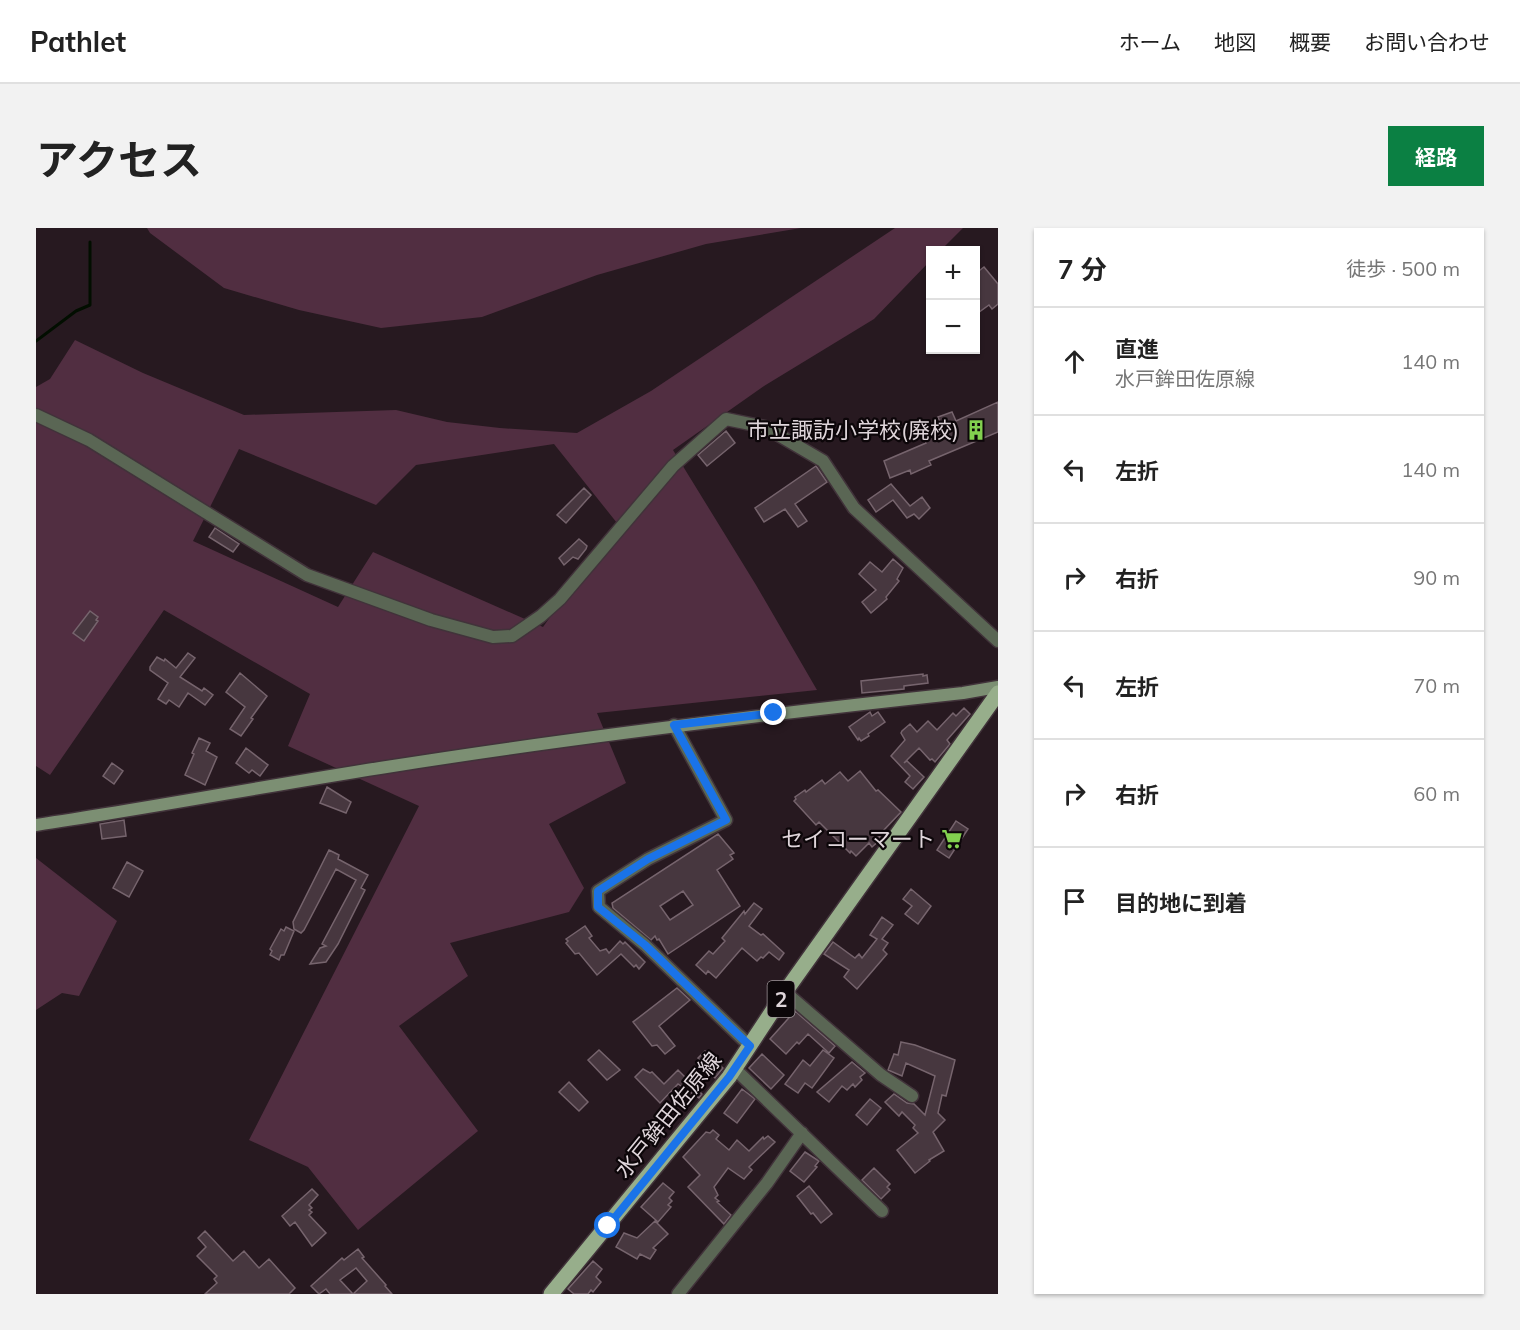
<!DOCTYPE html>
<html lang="ja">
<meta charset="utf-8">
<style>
:root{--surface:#fff;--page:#f2f2f2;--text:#222;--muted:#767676;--line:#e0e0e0;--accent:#0b8043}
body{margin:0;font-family:Mulish,"Noto Sans JP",sans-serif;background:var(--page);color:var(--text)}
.controls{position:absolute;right:18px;top:18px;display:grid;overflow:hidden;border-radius:0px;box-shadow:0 2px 4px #0004}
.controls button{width:54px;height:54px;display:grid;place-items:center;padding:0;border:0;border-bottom:2px solid var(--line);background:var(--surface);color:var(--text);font:30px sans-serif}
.stop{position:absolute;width:18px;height:18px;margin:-14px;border:4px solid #1a73e8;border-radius:50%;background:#fff}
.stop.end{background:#1a73e8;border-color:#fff;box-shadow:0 2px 6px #0008}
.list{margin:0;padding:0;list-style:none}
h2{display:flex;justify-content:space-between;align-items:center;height:78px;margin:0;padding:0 24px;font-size:26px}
h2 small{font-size:20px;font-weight:400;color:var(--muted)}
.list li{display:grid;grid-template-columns:39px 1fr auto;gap:18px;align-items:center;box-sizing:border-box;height:108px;padding:0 24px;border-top:2px solid var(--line)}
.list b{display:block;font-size:22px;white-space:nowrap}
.list p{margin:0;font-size:20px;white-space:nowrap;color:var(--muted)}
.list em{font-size:20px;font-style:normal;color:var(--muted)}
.icon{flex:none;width:33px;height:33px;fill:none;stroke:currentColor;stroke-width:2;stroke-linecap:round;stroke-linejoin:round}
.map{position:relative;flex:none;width:962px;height:1066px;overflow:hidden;border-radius:0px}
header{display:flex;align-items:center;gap:36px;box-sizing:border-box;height:84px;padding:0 30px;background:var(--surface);border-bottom:2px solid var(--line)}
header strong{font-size:28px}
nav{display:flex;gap:33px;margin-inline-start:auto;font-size:21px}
.intro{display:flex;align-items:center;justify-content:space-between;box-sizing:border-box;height:144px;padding:0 36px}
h1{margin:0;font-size:42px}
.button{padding:15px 27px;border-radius:0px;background:var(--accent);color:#fff;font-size:21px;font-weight:700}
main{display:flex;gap:36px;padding:0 36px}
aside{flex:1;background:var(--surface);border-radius:0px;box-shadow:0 2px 4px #0004}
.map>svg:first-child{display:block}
.green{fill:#512e41;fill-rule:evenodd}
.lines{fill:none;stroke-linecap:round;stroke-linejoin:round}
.stream{stroke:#020e00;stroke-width:3}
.building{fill:#47373f;stroke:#76646d;stroke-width:1.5;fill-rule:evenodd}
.street-casing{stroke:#41333a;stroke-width:15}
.secondary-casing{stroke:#41333a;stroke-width:15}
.primary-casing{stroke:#41333a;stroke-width:18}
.street{stroke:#5a6654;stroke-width:12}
.secondary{stroke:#7c8f73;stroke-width:12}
.primary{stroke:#97ae8b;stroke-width:15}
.route{stroke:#1a73e8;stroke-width:8}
.labels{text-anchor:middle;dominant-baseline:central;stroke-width:4.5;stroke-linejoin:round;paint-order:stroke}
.shield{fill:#0c0609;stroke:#a0979b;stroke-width:1.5}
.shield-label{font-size:21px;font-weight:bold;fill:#dfd5da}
.poi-label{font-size:22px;fill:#dfd5da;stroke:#0c0609;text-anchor:end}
.street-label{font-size:22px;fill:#dfd5da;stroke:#0c0609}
</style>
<header>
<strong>Pathlet</strong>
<nav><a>ホーム</a><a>地図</a><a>概要</a><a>お問い合わせ</a></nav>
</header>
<div class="intro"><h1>アクセス</h1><a class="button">経路</a></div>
<main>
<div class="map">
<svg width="962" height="1066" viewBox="0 0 962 1066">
<rect width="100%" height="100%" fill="#271920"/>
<path class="green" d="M111,0h654l-95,16 -109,31 -115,42 -101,11 -82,-18 -75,-22 -74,-55z
M859,0h68l-22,22h-11v11l-56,58 -110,67 -91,64 83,135 61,105 -220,23 29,70 -77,41 35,64 -15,24 -119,31 18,33 -69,50 79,105 -120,99 -50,-63 -59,-27 170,-334 -131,-60 22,-52 -146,-84 -114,165 -14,-9v-379l14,-8 25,-39 68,33 101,42 152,-5 51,12 53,6 77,5 74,-42zM518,216l63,79 -74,104 -170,-75 -35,55 -145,-66 46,-92 137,56 40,-40z
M0,630l81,63 -38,75 -17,-3 -26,17z"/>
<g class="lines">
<path class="stream" d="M0,113l40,-30 14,-6v-63"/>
</g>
<path class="building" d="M948,39l14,17v20l-6,5 -3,-4 -14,10v-41z
M962,174v30l-69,29 2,4 -20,9 -1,-4 -20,8 -6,-17 42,-18 -4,-9 19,-9 -3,-8 14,-5 4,9z
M690,203l9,12 -28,23 -9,-11z
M780,238l11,16 -32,22 12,17 -9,6 -13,-18 -21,13 -9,-14z
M855,256l19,22 12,-9 8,11 -11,11 -5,-5 -7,4 -14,-18 -17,12 -8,-12z
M548,260l7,7 -25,28 -9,-8z
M179,300l24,16 -6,8 -24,-15z
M543,311l8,7 -1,3 -8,10 -5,-2 -9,8 -5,-7z
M857,331l10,9 -6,11 2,2 -13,16 1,2 -16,14 -9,-11 14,-12 -17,-16 11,-12 12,10z
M54,383l8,6 -2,3 2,1 -14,20 -11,-8z
M152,425l7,5 -15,19 22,14 2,-3 9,7 -8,10 -17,-12 -9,14 -10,-7 -3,4 -8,-5 10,-16 -18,-13v-3l7,-10 7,4 1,-2 11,9z
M204,445l27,23 -16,22 2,1 -12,17 -11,-7 15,-22 -19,-15z
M887,446v2l4,-1 1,8 -24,3v3l-42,4 -1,-12z
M928,480l6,6 -23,26 3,4 -15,18 -3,-3 -2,1 -11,-12 -15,15 3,-2 17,16 -11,12 -8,-7 5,-6 -19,-20 14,-16 -4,-7 1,-2 8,-7 7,8 11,-11 9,9 16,-17 3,3z
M834,484l2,4 6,-4 7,10 -17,12 1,2 -8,5 -2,-3 -1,2 -9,-13z
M163,510l11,5 -4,8 11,6 -12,28 -20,-10 9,-21 -2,-1z
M210,520l22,17 -8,11 -8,-6 -3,3 -13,-10z
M76,535l11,8 -9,13 -11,-8z
M824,543l16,20 2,-1 23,22 -18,19 1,2 -5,4 2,2 -9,8 -3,-4 -13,13 -5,-5 -1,2 -31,-31 -3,3 -22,-24 2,-2 -1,-2 10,-7 1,2 16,-12 3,4 15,-12 8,9z
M291,559l24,15 -5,11 -26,-10z
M88,592l2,16 -24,3 -2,-15z
M920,593l12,8 -19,29 -12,-8z
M682,606l16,19 -4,2 3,4 -16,11 23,36 -72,48 -9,-15 -2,1 -2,-4 -4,4 -38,-32 -1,-5zM647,663l10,14 -23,15 -10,-14z
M293,622l10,5 -1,4 30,16 -7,13 4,2 -27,54 -12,18 -16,2 10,-16 6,-2 -4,-2 34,-64 -20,-11 -32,61 -3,3 -7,-4 -1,-7z
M91,634l16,9 -14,26 -16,-9z
M875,661l20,17 -13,18 -13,-10 7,-8 -9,-7z
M718,675l8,6 -13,17 12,9 2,-1 21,19 -5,7 -10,-8 -6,6 -2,-1 -4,4 -15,-13 -26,30 -8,-7 -2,3 -10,-9 13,-14 4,3 12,-13 -3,-3 22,-27 1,3z
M846,689l11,8 -11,14 6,4 -5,7 4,4 -30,35 -13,-12 5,-7 -25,-16 9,-12 22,16 4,-4 3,4 15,-19 -7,-4z
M549,698l7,10 -3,2 11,13 6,-2 3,4 11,-12 3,3 2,-2 20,20 -6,7 -3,-4 -2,2 -13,-13 -24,21 -18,-22 -4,1 -9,-11 2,-2 -2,-2z
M250,699l8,4 -10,24h-3l-2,5 -9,-5 2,-4 -2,-2 11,-20 3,2z
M641,760l13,12 -31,26 16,20 -10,8 -8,-9 -5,1 -19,-24z
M759,783l40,35 -6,7 -21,-19 -9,10 -2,-2 -11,12 -16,-15z
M865,814l14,3 40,15 -9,36 -4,-1 -4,18 7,7 -12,12 11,19 -15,9 1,1 -15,12 -18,-23 21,-17 -5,-5 2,-3 -13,-13 -3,4 -14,-14 9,-8 13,9 7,1 11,11 10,-39 -29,-13 -4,13 -14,-6 6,-16 4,1z
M563,822l21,20 -13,10 -19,-20z
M787,822l11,8 -22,30 -7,-5 -7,10 -13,-9 18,-24 7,6z
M669,823l18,17 -8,10 -12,-11 1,-2 -6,-7z
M726,826l22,21 -13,14 -22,-21z
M816,834l13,11 -5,4 2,3 -7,7 -2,-3 -6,6 -5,-4 -13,16 -12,-10z
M607,841l7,4 2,-1 12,12 14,-14 24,24 -3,4 -21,-14 -18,19 -25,-26z
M533,854l19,20 -9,9 -20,-19z
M706,861l13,10 -18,24 -13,-10z
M834,871l11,9 -14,17 -11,-10z
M677,902l6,5 -3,4 13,11 8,-10 12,11 14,-14 1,2 4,-3 7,6 -26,25 3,3 -8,9 -16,-11 -14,19 4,8 -3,3 4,3 -2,1 14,13 -7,9 -36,-37 12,-12 -17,-18 23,-25 4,1z
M769,924l14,9 -4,5 2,1 -13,15 -14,-11z
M838,940l16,16 -3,3 3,3 -9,9 -19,-19z
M627,955l11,9 -5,6 3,3 -4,4 3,2 -13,15 -17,-15z
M773,958l23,28 -11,9 -8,-10 -2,1 -14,-18z
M276,961l6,6 -9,10 3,3 -3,2 3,2 -3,3 17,18 -14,13 -17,-24 -5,4 -8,-10z
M619,993l13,13 -15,14 3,2 -6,9 -10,-5 -3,5 -21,-12 8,-14 13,5z
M169,1003l28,30 11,-10 15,17 10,-9 26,29 -6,6h-84l12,-11 -3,-4 3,-3 -20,-20 9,-9 -8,-9z
M322,1021l6,8 -2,1 24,27 -1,1 7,8h-62l-4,-5 -7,5 -8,-8 31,-28 2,2zM320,1040l11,13 -14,13 -13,-14z
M557,1033l9,8 -6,8 5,5 -8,10 -2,-2 -3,4h-14l-6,-5z"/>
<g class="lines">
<g class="street-casing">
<path id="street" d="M0,187l53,25 218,135 124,45 62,17 19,-1 29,-20 19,-17 113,-133 53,-47 39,8 58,34 31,47 144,133
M638,497l52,95 -78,39 -50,32 1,16 46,38 105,101
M749,764l96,83 31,21
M699,841l147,142
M642,1066l89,-111 35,-50"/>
</g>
<g class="secondary-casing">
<path id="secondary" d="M0,597c115,-17 229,-39 344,-57 194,-31 388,-54 583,-75l35,-6"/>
</g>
<g class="primary-casing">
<path id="primary" d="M515,1066l178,-217 56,-85 213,-299"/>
</g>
<use href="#street" class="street"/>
<use href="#secondary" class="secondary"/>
<use href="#primary" class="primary"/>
</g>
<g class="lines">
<path class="route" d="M572,998l121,-149 21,-31 -105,-101 -47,-38v-16l50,-32 78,-39 -52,-95 100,-12"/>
</g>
<defs>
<g id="building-bare" transform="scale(1.62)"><path d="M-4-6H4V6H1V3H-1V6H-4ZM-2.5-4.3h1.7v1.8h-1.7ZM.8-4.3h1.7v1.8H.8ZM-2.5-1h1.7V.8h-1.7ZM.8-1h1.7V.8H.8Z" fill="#82d04f" stroke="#0c0609" stroke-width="2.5" paint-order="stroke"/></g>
<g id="supermarket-bare" transform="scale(1.62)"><path d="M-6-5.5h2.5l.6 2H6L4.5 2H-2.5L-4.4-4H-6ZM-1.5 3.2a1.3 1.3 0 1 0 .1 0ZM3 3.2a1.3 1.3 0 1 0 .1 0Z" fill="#82d04f" stroke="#0c0609" stroke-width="2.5" paint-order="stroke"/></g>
</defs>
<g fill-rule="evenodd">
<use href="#building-bare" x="940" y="202"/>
<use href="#supermarket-bare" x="916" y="611"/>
</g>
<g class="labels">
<rect class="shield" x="731.5" y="753" width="27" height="36" rx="4.5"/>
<g class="shield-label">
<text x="745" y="771">2</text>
</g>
<g class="poi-label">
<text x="923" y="202">市立諏訪小学校(廃校)</text>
<text x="899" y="611">セイコーマート</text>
</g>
<g class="street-label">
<text transform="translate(632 887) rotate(-51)">水戸鉾田佐原線</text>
</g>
</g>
</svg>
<div class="controls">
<button>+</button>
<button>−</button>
</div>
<div class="stop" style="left:572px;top:998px"></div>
<div class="stop end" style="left:738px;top:485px"></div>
</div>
<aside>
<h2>7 分<small>徒歩 · 500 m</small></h2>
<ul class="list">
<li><svg class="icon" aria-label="ahead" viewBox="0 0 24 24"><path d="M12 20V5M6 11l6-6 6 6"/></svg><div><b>直進</b><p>水戸鉾田佐原線</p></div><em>140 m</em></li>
<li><svg class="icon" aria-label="left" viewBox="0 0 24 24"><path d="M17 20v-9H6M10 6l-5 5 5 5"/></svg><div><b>左折</b></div><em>140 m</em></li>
<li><svg class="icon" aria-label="right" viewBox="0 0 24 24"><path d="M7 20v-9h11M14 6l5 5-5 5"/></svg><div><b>右折</b></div><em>90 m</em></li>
<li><svg class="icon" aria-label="left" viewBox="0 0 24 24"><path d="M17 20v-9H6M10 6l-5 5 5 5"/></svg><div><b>左折</b></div><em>70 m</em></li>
<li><svg class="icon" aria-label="right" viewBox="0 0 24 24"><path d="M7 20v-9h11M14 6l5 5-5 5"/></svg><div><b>右折</b></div><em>60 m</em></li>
<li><svg class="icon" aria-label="arrive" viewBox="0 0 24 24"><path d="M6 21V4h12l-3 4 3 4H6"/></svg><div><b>目的地に到着</b></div></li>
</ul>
</aside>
</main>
